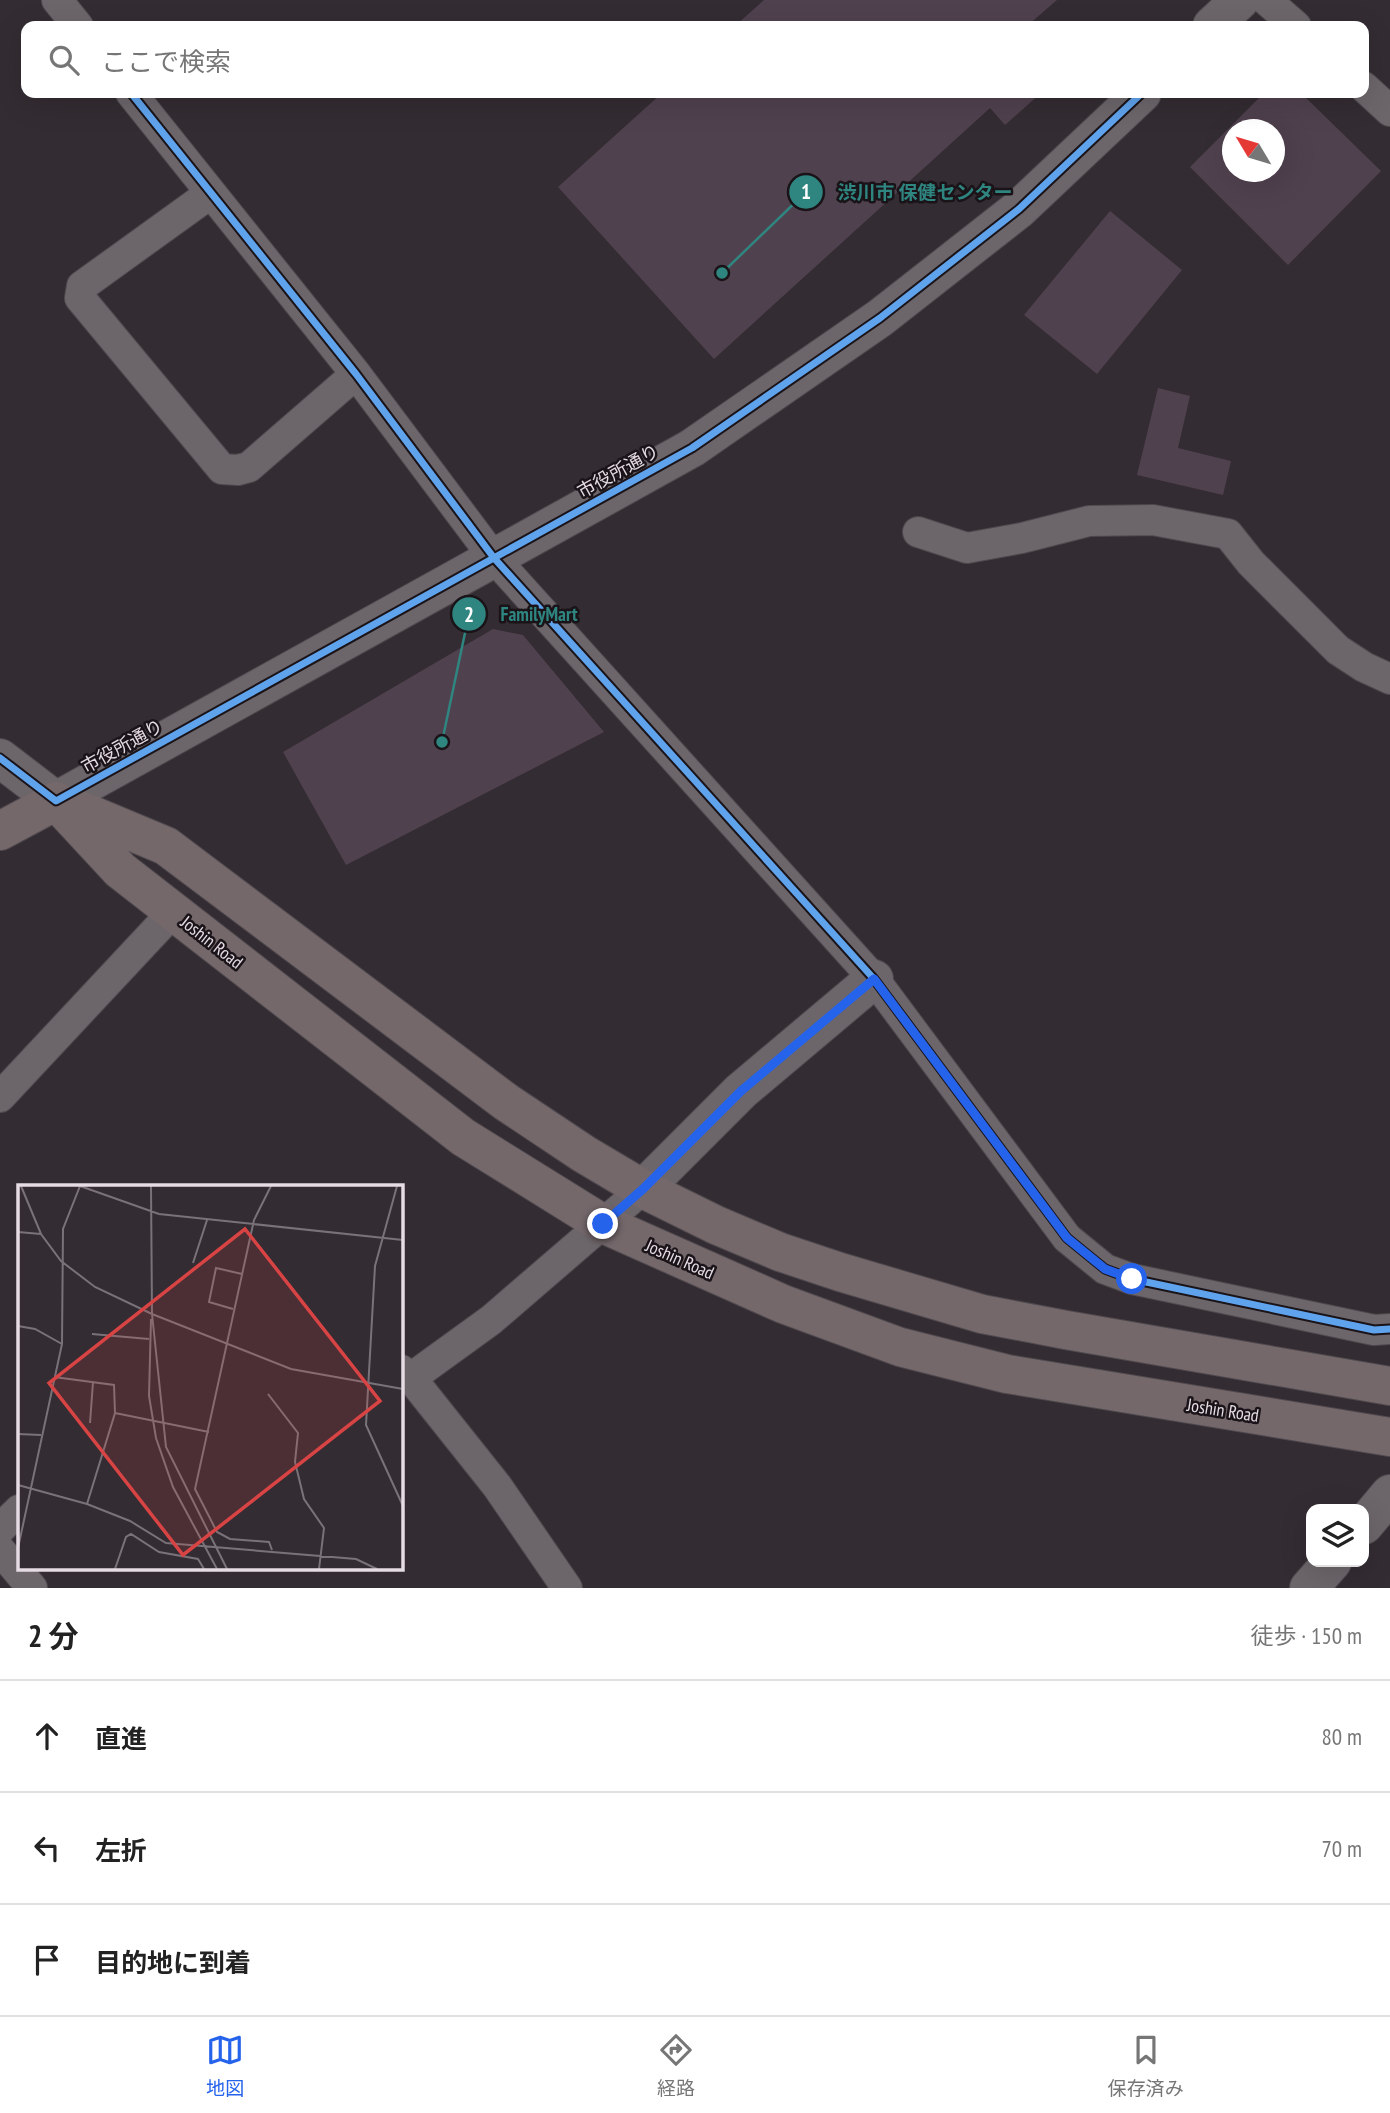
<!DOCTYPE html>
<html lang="ja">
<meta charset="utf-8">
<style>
:root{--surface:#fff;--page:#f6f6f6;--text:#222;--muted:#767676;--line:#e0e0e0;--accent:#2563eb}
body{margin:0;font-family:"PT Sans Narrow","Noto Sans JP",sans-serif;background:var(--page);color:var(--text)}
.controls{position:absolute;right:21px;bottom:21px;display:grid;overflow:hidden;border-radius:14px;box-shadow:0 7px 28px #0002}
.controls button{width:63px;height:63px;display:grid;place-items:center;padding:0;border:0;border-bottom:2px solid var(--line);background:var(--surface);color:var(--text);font:35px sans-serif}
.compass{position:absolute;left:1222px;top:119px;width:63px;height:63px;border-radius:50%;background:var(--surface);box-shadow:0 7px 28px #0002;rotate:308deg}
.stop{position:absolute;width:21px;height:21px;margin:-16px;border:5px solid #2563eb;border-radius:50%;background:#fff}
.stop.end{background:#2563eb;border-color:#fff;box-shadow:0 2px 7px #0008}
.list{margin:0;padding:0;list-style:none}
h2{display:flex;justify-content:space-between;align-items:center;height:91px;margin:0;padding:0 28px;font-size:30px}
h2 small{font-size:23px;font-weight:400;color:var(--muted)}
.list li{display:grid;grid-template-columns:46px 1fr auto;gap:21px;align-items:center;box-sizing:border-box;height:112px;padding:0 28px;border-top:2px solid var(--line)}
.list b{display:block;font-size:26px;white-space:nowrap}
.list em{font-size:23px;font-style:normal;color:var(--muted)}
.icon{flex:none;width:38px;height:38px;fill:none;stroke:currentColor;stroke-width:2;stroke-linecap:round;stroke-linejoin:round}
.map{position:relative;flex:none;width:1390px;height:1588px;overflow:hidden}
.search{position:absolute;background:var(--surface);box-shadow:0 7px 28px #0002;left:21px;right:21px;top:21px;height:77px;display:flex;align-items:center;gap:18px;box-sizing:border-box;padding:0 24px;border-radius:14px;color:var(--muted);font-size:26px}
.sheet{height:427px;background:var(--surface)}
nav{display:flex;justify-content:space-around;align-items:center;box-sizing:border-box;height:98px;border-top:2px solid var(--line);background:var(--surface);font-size:19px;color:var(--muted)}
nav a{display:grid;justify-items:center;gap:4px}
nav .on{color:var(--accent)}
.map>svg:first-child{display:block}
.building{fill:#50414e;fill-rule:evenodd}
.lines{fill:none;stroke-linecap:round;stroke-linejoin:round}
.minor-casing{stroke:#4f494e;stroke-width:32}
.tertiary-casing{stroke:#4f494e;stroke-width:40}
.trunk-casing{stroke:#4f494e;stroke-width:40}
.minor{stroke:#6c666b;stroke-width:30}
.tertiary{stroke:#6c666b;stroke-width:38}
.trunk{stroke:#74686b;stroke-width:38}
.cycleway-casing{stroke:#1a1419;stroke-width:11}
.cycleway{stroke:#60a3ed;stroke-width:7}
.route{stroke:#2563eb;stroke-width:9}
.labels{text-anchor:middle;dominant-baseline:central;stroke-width:5;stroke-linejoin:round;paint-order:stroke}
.street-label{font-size:18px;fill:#e5dce4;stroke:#1a1419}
.inset-road{fill:none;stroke:#7a7279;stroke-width:2}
.view{fill:#d84344;fill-opacity:0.15;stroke:#d84344;stroke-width:3.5}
.inset-edge{fill:none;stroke:#e5dce4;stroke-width:3.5}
.leader{fill:none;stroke:#2f8580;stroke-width:2.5}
.callout-dot{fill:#2f8580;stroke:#1a1419;stroke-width:2.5}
.mark-label{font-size:21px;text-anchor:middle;font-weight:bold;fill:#fff}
.callout-label{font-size:19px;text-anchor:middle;font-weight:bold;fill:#2f8580;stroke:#1a1419;stroke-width:5;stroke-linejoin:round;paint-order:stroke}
</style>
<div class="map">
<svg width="1390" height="1588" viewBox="0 0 1390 1588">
<rect width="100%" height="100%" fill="#332c32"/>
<path class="building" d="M764,0h293l-30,26h-292z
M662,93h379l-36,32 -15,-17 -276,251 -156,-172z
M1264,93h37l80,78 -93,94 -98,-98zM1232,130h42v42h-42z
M1110,211l72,59 -85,104 -73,-59z
M1158,388l32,8 -12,52 53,13 -8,34 -86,-20z
M493,629l30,6 81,97 -258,133 -63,-113z"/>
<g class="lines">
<g class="minor-casing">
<path id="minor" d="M57,0l21,26
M1266,0l30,26
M1364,87l26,24
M131,93l225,281 138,184 380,421 193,259 38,31 27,10 242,51 16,-1
M211,193l-129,93 -2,12 142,171 16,1 11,-3 107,-93
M918,532l49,16 55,-10 67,-17 64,-1 75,14 23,29 87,87 26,17 26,12
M0,1097l173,-185
M401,1370l10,8 86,108 70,102
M411,1378l80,-58 152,-131
M0,1529l19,-19
M0,1550l32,38"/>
</g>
<g class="tertiary-casing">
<path id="tertiary" d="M1212,26l28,-26
M0,758l56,43 636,-353 188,-130 139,-109 123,-116
M643,1189l98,-98 133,-112
M1364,1525l26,-31
M1309,1588l23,-26"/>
</g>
<g class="trunk-casing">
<path id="trunk" d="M56,801l64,69 343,267 140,87 180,80 117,43 107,27 383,63
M68,805l98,41 340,256 78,52 59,35 73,36 64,27 60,20 142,42 84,16 324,56
M0,831l56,-30"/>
</g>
<use href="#minor" class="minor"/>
<use href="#tertiary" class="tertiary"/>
<use href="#trunk" class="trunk"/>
<g class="cycleway-casing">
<path id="cycleway" d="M131,93l225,281 138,184 380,421 193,259 38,31 27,10 242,51 16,-1
M0,758l56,43 636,-353 188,-130 139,-109 123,-116"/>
</g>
<use href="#cycleway" class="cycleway"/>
</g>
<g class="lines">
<path class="route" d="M603,1224l40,-35 98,-98 133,-112 193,259 38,31 27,10"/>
</g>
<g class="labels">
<g class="street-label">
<text transform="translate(618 471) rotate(-29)">市役所通り</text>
<text transform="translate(122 746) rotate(-29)">市役所通り</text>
<text transform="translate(212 942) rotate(38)">Joshin Road</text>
<text transform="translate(680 1259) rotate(24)">Joshin Road</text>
<text transform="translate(1223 1410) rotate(9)">Joshin Road</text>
</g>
</g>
<g transform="translate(18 1185)">
<rect width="385" height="385" fill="#332c32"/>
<path class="inset-road" d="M3,1l20,48 20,27 34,26 57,27M62,1l79,28 244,26M133,1l1,128 139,55 112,20M253,1l-17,34 -59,269 22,43 13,7 39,3 3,8M379,1l-22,80 -9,159 37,81M0,47l23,2M175,78l14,-43M215,124l-24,-7 7,-34 26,6M134,129l14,133 61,122M133,134l-2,77 7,42 17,49 44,82M0,141l17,3 27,15M74,149l57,5M36,192l60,8 1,28 -28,91M250,209l30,39 -3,29 9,37 20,29 -5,41M97,228l94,19M72,238l3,-41M0,249l23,1M0,300l69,19 43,17 36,22 190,16 21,10M0,363l44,-204 1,-115 17,-43M97,384l11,-32 5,-3 28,18 39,7 6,10"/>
<path class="view" d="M227,44l135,172 -197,154 -134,-172z"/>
<rect width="385" height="385" class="inset-edge"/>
</g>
<path class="leader" d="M722 273L806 192M442 742L469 614"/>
<g class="callout-dot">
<circle cx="722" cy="273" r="7"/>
<circle cx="442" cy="742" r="7"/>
<circle cx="806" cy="192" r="18"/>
<circle cx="469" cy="614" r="18"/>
</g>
<g class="mark-label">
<text x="806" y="199">1</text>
<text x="469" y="622">2</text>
</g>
<g class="callout-label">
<text x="925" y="199">渋川市 保健センター</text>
<text x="539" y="621">FamilyMart</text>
</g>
</svg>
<div class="controls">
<button><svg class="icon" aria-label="layers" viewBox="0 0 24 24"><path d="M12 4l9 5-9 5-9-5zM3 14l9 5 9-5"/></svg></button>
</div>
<svg class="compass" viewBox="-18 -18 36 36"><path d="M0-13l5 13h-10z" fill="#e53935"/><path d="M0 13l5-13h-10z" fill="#767676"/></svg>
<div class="stop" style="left:1132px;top:1279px"></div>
<div class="stop end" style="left:603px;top:1224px"></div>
<div class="search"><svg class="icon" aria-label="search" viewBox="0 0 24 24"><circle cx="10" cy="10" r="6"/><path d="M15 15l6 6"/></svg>ここで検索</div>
</div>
<section class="sheet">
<h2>2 分<small>徒歩 · 150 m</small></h2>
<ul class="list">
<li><svg class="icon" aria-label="ahead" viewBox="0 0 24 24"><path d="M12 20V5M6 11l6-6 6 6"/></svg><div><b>直進</b></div><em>80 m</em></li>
<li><svg class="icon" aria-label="left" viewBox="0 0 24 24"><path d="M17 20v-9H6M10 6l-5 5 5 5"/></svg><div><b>左折</b></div><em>70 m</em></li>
<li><svg class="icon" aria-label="arrive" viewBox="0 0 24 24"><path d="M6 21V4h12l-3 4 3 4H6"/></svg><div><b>目的地に到着</b></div></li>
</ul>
</section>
<nav>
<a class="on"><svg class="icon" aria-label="map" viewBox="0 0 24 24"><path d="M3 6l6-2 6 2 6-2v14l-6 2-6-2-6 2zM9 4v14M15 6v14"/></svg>地図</a>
<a><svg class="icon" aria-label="directions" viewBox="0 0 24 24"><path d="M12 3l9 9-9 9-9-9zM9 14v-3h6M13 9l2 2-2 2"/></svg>経路</a>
<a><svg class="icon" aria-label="saved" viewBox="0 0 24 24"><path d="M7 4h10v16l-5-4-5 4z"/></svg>保存済み</a>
</nav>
